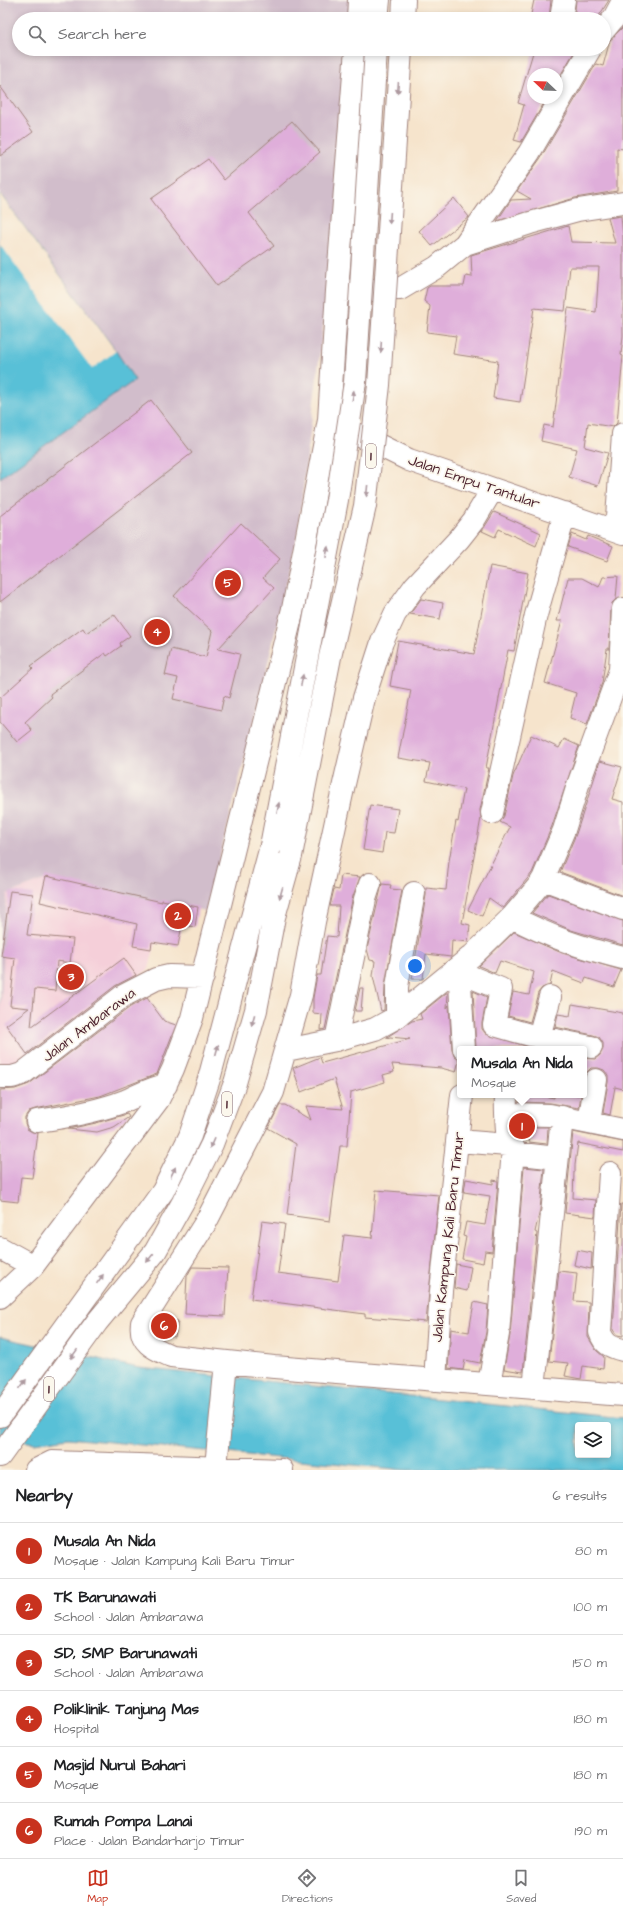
<!DOCTYPE html>
<meta charset="utf-8">
<style>
:root{--surface:#fff;--page:#f2f2f2;--text:#202124;--muted:#757577;--line:#e0e0e0;--accent:#c8321e}
body{margin:0;font-family:"Architects Daughter",sans-serif;background:var(--page);color:var(--text)}
.controls{position:absolute;right:12px;bottom:12px;display:grid;overflow:hidden;border-radius:4px;box-shadow:0 2px 6px #0003}
.controls button{width:36px;height:36px;display:grid;place-items:center;padding:0;border:0;border-bottom:1px solid var(--line);background:var(--surface);color:var(--text);font:20px sans-serif}
.compass{position:absolute;left:527px;top:68px;width:36px;height:36px;border-radius:50%;background:var(--surface);box-shadow:0 2px 6px #0003;rotate:293deg}
.you{position:absolute;left:415px;top:966px;width:14px;height:14px;margin:-10px;border:3px solid #fff;border-radius:50%;background:#1a73e8;box-shadow:0 0 0 6px #1a73e833}
.badge{display:grid;place-items:center;width:26px;height:26px;border-radius:50%;background:var(--accent);color:#fff;font-size:13px;font-weight:700}
.pin{position:absolute;translate:-50% -50%;border:2px solid #fff;box-shadow:0 1px 4px #0006}
.popup{position:absolute;left:457px;top:1046px;width:130px;height:52px;box-sizing:border-box;display:grid;place-content:center;border-radius:4px;background:var(--surface);filter:drop-shadow(0 1px 3px #0005);font-size:13px;white-space:nowrap;color:var(--muted)}
.popup b{font-size:15px;color:var(--text)}
.popup::after{content:'';position:absolute;left:50%;top:100%;margin-left:-8px;border:8px solid transparent;border-top-color:var(--surface)}
.list{margin:0;padding:0;list-style:none}
h2{display:flex;justify-content:space-between;align-items:center;height:52px;margin:0;padding:0 16px;font-size:17px}
h2 small{font-size:13px;font-weight:400;color:var(--muted)}
.list li{display:grid;grid-template-columns:26px 1fr auto;gap:12px;align-items:center;box-sizing:border-box;height:56px;padding:0 16px;border-top:1px solid var(--line)}
.list b{display:block;font-size:15px;white-space:nowrap}
.list p{margin:0;font-size:13px;white-space:nowrap;color:var(--muted)}
.list em{font-size:13px;font-style:normal;color:var(--muted)}
.icon{flex:none;width:22px;height:22px;fill:none;stroke:currentColor;stroke-width:2;stroke-linecap:round;stroke-linejoin:round}
.map{position:relative;flex:none;width:623px;height:1470px;overflow:hidden}
.search{position:absolute;background:var(--surface);box-shadow:0 2px 6px #0003;left:12px;right:12px;top:12px;height:44px;display:flex;align-items:center;gap:10px;box-sizing:border-box;padding:0 14px;border-radius:22px;color:var(--muted);font-size:15px}
.sheet{height:388px;background:var(--surface)}
nav{display:flex;justify-content:space-around;align-items:center;box-sizing:border-box;height:56px;border-top:1px solid var(--line);background:var(--surface);font-size:11px;color:var(--muted)}
nav a{display:grid;justify-items:center;gap:2px}
nav .on{color:var(--accent)}
.map>svg:first-child{display:block}
.built{fill:#f5cfd9}
.industrial{fill:#d1bdcb}
.water{fill:#59c0d7;stroke:#527081;fill-rule:evenodd}
.pier{fill:#f6e4cc}
.building{fill:#dfaeda}
.lines{fill:none;stroke-linecap:round;stroke-linejoin:round}
.minor-casing{stroke:#a0827c;stroke-width:24}
.highway-casing{stroke:#a0827c;stroke-width:24}
.minor{stroke:#fff;stroke-width:22}
.highway{stroke:#fff;stroke-width:22}
.highway-bridge-casing{stroke:#a0827c;stroke-width:24;stroke-linecap:butt}
.highway-bridge{stroke:#fff;stroke-width:22}
.oneway{fill:#ae9aa0}
.labels{text-anchor:middle;dominant-baseline:central;stroke-width:3.5;stroke-linejoin:round;paint-order:stroke}
.shield{fill:#fbf7ec;stroke:#7f6065;stroke-width:1}
.shield-label{font-size:14px;font-weight:bold;fill:#4a1f2b}
.street-label{font-size:15px;fill:#4a1f2b;stroke:#fbf7ec}
</style>
<div class="map">
<svg width="623" height="1470" viewBox="0 0 623 1470">
<rect width="100%" height="100%" fill="#fbf7ec"/>
<filter id="ink" filterUnits="userSpaceOnUse"><feTurbulence type="fractalNoise" baseFrequency=".025" numOctaves="2"/><feDisplacementMap in="SourceGraphic" scale="8" xChannelSelector="R" yChannelSelector="G"/><feConvolveMatrix kernelMatrix="1 2 1 2 8 2 1 2 1" color-interpolation-filters="sRGB"/></filter>
<filter id="wash" filterUnits="userSpaceOnUse"><feTurbulence type="fractalNoise" baseFrequency=".012" numOctaves="4" result="noise"/><feDisplacementMap in="SourceGraphic" scale="16" xChannelSelector="R" yChannelSelector="G"/><feGaussianBlur stdDeviation="0.9" result="paint"/><feColorMatrix in="noise" values="0 0 0 0 0 0 0 0 0 0 0 0 0 0 0 0 0 1.4 0 .05"/><feComposite in="paint" operator="in"/></filter>
<g filter="url(#wash)">
<rect width="100%" height="100%" fill="#f6e4cc"/>
<path class="built" d="M47,879l118,24 -16,66 -126,92 -23,4v-42l7,-129z"/>
<path class="industrial" d="M0,0h351l-1,19h-331v30h329l-9,149 -42,340 -39,168 -52,205 -159,-32 -40,15 -7,129v-545l135,-99 -19,-28 -116,-157z"/>
<path class="water" d="M0,194l116,157 19,29 -135,98z
M0,1337l139,31 484,50v52h-217l-338,-32 -34,5 -34,-6zM578,1425h30v30h-30z"/>
<path class="pier" d="M0,194l116,157 -24,18 -92,-125z"/>
<g id="blocks">
<path class="building" d="M534,0h17l-2,19h-19z
M576,0h33l-12,19h-23z
M623,27v122l-6,-1v43l-42,7 -78,23 14,-21 20,-1 -14,-8 23,-32 56,-95 7,2 7,-26z
M534,49h42l-19,32v-7h-24v24h14l-26,44 -7,-2 10,-35 -6,-2z
M0,86l33,46 -33,24z
M292,121l28,31 -71,61 25,33 -57,40 -66,-87 57,-40 16,21z
M454,198l15,19 -37,29 -13,-15z
M621,216l2,21v99l-2,19 2,1 -6,67 -4,4 -25,-4 -3,24 23,6 -10,33 -29,-9 8,-28 -36,-8 3,-16 9,2 15,-119 28,4 3,-45h-29l-5,44 -31,-3 -14,94 -27,-4 5,-37 -45,-7 3,-18 -29,-4 3,-26 -6,-5 3,-13 3,-2h34l2,-10 6,1 -1,-22 97,-29 3,16 44,1 -7,-25z
M151,400l41,53 -192,149v-86z
M494,512l47,21 -5,13 -37,-17 -4,8 -13,-6z
M241,523l39,36 -17,19 11,10 -56,61 22,5 -11,44 -5,-2 -3,14 -48,-11 5,-21 -13,-3 6,-26 35,8 6,-26 -38,-35z
M572,534l14,6 2,-4 25,10 -6,15 -39,-14z
M490,566l38,7 -14,78 -6,-1 -22,118h3l-9,42 1,8 -19,105 8,2 -2,17 -16,-2 -1,17 -25,-3 -3,25h-11l14,-84v-7l20,2 3,-29 7,-40 2,1 6,-33 -38,-8 4,-18 -32,-5 13,-68 -21,-4 8,-45 76,13z
M618,576l-2,23 -4,4 -1,5 -2,41h-2l-5,34 -15,41 -17,-6 6,-25 -31,-10 17,-62h-5l11,-43h14l17,9 4,-10z
M421,599l22,4 -3,16 -30,-5z
M114,614l16,22 -10,7 1,3 -14,10 -2,-3 -55,41 2,3 -27,25 7,8 -15,12 -17,-20v-24l33,-30 -2,-2 52,-38 3,5z
M531,735l28,13 5,-9 15,7 -27,80 -20,47 -29,35 -14,-10 -7,18 -14,-6 42,-83 -10,-5 4,-6 9,-40z
M600,761l22,6 -10,32 11,3v94l-63,-24 16,-38z
M370,805l28,4 -4,24 -9,-1 -3,21 -19,-3z
M341,875l19,2 -7,19 -28,133 -4,1 1,-16 -9,-1v-15l4,-23h4l6,-39 10,1 2,-31h-9l4,-17 5,1z
M46,876l116,26v-2l36,7 -3,20 -13,-2 -4,21 -26,-4 -1,7 -18,-3 4,-22 -97,-22z
M382,884l9,1 -1,4 12,1 -17,95 -1,25 -3,1 -8,-35 2,-15 -5,-1 -3,-11z
M10,891l23,3 -6,41 46,4 -3,24 -13,-2 -2,30 -20,-2 -4,38 93,-69 12,17 -21,11 -88,68 -21,-29 23,-17 -19,-2 5,-48 -14,-2z
M548,894l75,27v24l-52,-15 -39,-17z
M514,932l48,21 59,17 -7,17 -28,-9 -2,5 -31,-12 -3,14 -8,3 -4,5 -8,29 -22,-6 5,-24 16,3 5,-23 -34,-11 -5,12 -16,-7z
M360,988h3l-2,23h-6z
M473,991l14,6 -5,26v6l4,5 50,15h-60z
M446,993h2l-1,15 2,-3 3,45 2,6 5,4 -3,12 -15,-4 -49,-4 2,8 -11,3 2,7 -34,10 -4,54h-7l-10,75 -43,-6 9,-71 -28,-16 12,-23h5l26,15 -5,-14 37,3 -9,-30 -33,13 -8,-24 27,-11 2,6 88,-24 -20,-2 -3,1v-1l25,-16 10,-2 -2,-5z
M147,998l17,23 12,4 -19,49 -57,22 -65,13 -6,2 -4,6v6l2,6 5,3 6,1 -6,45 -11,-1 -3,25 -18,-2v-110l15,-1 14,-5 101,-77z
M572,1004l51,9v76l-8,-2 -5,28 -7,-2 5,-31v-7l-4,-5 -6,-2h-7l-4,4 -3,5v-19l11,1 5,-4 3,-6v-6l-4,-6 -6,-2 -38,-8 3,-13 12,2z
M520,1095h19l15,3v-3h27l-2,13 -29,-5 -31,-1z
M127,1114l2,3 -15,10 -17,5 -29,-3 28,-6z
M519,1127h29l-1,17 -18,-2 1,-5 -10,-3z
M573,1132l50,10v10l-45,-9 -3,22v7h-1l-1,26 23,2 -1,17 -30,-4z
M524,1167l20,2 -4,41 -5,22 2,1 -14,139 -19,-3 6,-34z
M466,1179l27,5v-4l5,1 -6,71 -7,-1 -2,12 -21,-4 4,-22 -3,-1 3,-14 19,3 5,-29 -26,-4z
M376,1190l63,5 -13,127 -61,-5v-3l-114,-15 11,-78 23,3 -7,49 60,8 6,-46 28,3z
M621,1204h2v132l-6,-1 -4,-5z
M577,1250l15,3 -1,16 -17,-4z
M456,1264l15,3 -4,24 -13,-3z
M192,1267l36,1 -3,48 -40,-2 2,-38z
M559,1271l18,2 -3,28 15,1 -1,35 8,13 8,7 -1,12 -20,-3 -2,13 -16,-3 3,-13 -19,-2z
M474,1302l14,3 -2,27 -6,31 -15,-3 -2,10 -15,-2 3,-39 18,3z
M161,1317l17,4 -3,16 -19,-4 -2,-6z"/>
</g>
</g>
<g filter="url(#ink)">
<use href="#blocks" fill-opacity="0" stroke="#a0827c" stroke-width="1"/>
<g class="lines">
<g class="minor-casing">
<path id="minor" d="M358,19l1,-19
M561,19l3,-19
M604,30l10,-12 9,-17
M465,244l64,-91 61,-104
M342,291l58,-2 37,-22 28,-23 65,-21 48,-13 45,-7
M332,422l77,38 214,74
M492,490l-18,30 -15,19 -44,47 -20,28 -13,28 -18,56 -20,86 -30,138 -13,73 -28,97 -67,130 -64,101c-3,20 13,26 29,33l103,11 349,28
M616,531l7,-97
M492,813l44,-198 29,-102
M543,879l80,30
M512,917c38,20 70,31 111,41
M459,967l5,82
M459,972l42,17 -7,36 36,10 61,12
M397,1017v-30l3,-19 14,-75
M539,1037l11,-40
M336,1040l29,-141 5,-15
M286,1050l50,-10 39,-11 22,-12 76,-62 39,-38 28,-33 3,-5 21,-49 14,-45 42,-115 3,-61
M0,1077h12l10,-3 101,-78 33,-17 13,-3 34,1
M508,1114l42,1 73,15
M37,1121c30,-4 60,-9 88,-20 14,-6 25,-13 41,-16
M589,1122l7,-42
M458,1141l50,4
M512,1153l45,5
M610,1173l-10,159c4,12 10,15 23,18
M0,1248l33,18
M0,1297l33,-31 125,-166 15,-31 19,-51 101,-409 36,-189 8,-129 19,-242
M435,1380l6,-89 21,-196
M489,1384l9,-50 14,-172 1,-15 -5,-2c-1,-16 -3,-35 -2,-50
M534,1388l28,-271
M216,1467l10,-105
M36,1470l16,-8 230,8"/>
</g>
<g class="highway-casing">
<path id="highway" d="M377,19l2,-19
M403,19l1,-19
M0,1416l163,-225 27,-55 19,-57 62,-233
M0,1456l97,-134 58,-70 28,-50 29,-58 23,-61 21,-73 18,-93 17,-61"/>
</g>
<use href="#minor" class="minor"/>
<use href="#highway" class="highway"/>
<g class="highway-bridge-casing">
<path id="highway-bridge" d="M271,846l66,-346 18,-118 21,-333
M291,856l39,-199 35,-151 14,-121 22,-336"/>
</g>
<use href="#highway-bridge" class="highway-bridge"/>
</g>
<defs><path id="oneway-solid" d="M-6-.8H1V-3.2L6.5 0L1 3.2V.8H-6Z"/></defs>
<g class="oneway">
<use href="#oneway-solid" transform="translate(398 88) rotate(94)"/>
<use href="#oneway-solid" transform="translate(390 218) rotate(94)"/>
<use href="#oneway-solid" transform="translate(381 347) rotate(94)"/>
<use href="#oneway-solid" transform="translate(353 396) rotate(-81)"/>
<use href="#oneway-solid" transform="translate(367 491) rotate(96)"/>
<use href="#oneway-solid" transform="translate(327 552) rotate(-79)"/>
<use href="#oneway-solid" transform="translate(302 680) rotate(-79)"/>
<use href="#oneway-solid" transform="translate(278 808) rotate(-79)"/>
<use href="#oneway-solid" transform="translate(281 893) rotate(106)"/>
<use href="#oneway-solid" transform="translate(253 1020) rotate(106)"/>
<use href="#oneway-solid" transform="translate(217 1050) rotate(-75)"/>
<use href="#oneway-solid" transform="translate(212 1143) rotate(113)"/>
<use href="#oneway-solid" transform="translate(173 1172) rotate(-64)"/>
<use href="#oneway-solid" transform="translate(150 1258) rotate(129)"/>
<use href="#oneway-solid" transform="translate(100 1279) rotate(-54)"/>
<use href="#oneway-solid" transform="translate(74 1354) rotate(126)"/>
<use href="#oneway-solid" transform="translate(23 1384) rotate(-54)"/>
</g>
</g>
<g class="labels">
<g class="shield">
<rect x="366" y="444" width="10" height="24" rx="3"/>
<rect x="222" y="1092" width="10" height="24" rx="3"/>
<rect x="44" y="1377" width="10" height="24" rx="3"/>
</g>
<g class="shield-label">
<text x="371" y="456">1</text>
<text x="227" y="1104">1</text>
<text x="49" y="1389">1</text>
</g>
<g class="street-label">
<text transform="translate(474 482) rotate(19)">Jalan Empu Tantular</text>
<text transform="translate(89 1025) rotate(-37)">Jalan Ambarawa</text>
<text transform="translate(448 1237) rotate(-84)">Jalan Kampung Kali Baru Timur</text>
</g>
</g>
</svg>
<div class="controls">
<button><svg class="icon" aria-label="layers" viewBox="0 0 24 24"><path d="M12 4l9 5-9 5-9-5zM3 14l9 5 9-5"/></svg></button>
</div>
<svg class="compass" viewBox="-18 -18 36 36"><path d="M0-13l5 13h-10z" fill="#e53935"/><path d="M0 13l5-13h-10z" fill="#757577"/></svg>
<div class="you"></div>
<div class="pin badge" style="left:522px;top:1126px">1</div>
<div class="popup"><b>Musala An Nida</b>Mosque</div>
<div class="pin badge" style="left:178px;top:916px">2</div>
<div class="pin badge" style="left:71px;top:977px">3</div>
<div class="pin badge" style="left:157px;top:632px">4</div>
<div class="pin badge" style="left:228px;top:583px">5</div>
<div class="pin badge" style="left:164px;top:1326px">6</div>
<div class="search"><svg class="icon" aria-label="search" viewBox="0 0 24 24"><circle cx="10" cy="10" r="6"/><path d="M15 15l6 6"/></svg>Search here</div>
</div>
<section class="sheet">
<h2>Nearby<small>6 results</small></h2>
<ul class="list">
<li><span class="badge">1</span><div><b>Musala An Nida</b><p>Mosque · Jalan Kampung Kali Baru Timur</p></div><em>80 m</em></li>
<li><span class="badge">2</span><div><b>TK Barunawati</b><p>School · Jalan Ambarawa</p></div><em>100 m</em></li>
<li><span class="badge">3</span><div><b>SD, SMP Barunawati</b><p>School · Jalan Ambarawa</p></div><em>150 m</em></li>
<li><span class="badge">4</span><div><b>Poliklinik Tanjung Mas</b><p>Hospital</p></div><em>180 m</em></li>
<li><span class="badge">5</span><div><b>Masjid Nurul Bahari</b><p>Mosque</p></div><em>180 m</em></li>
<li><span class="badge">6</span><div><b>Rumah Pompa Lanai</b><p>Place · Jalan Bandarharjo Timur</p></div><em>190 m</em></li>
</ul>
</section>
<nav>
<a class="on"><svg class="icon" aria-label="map" viewBox="0 0 24 24"><path d="M3 6l6-2 6 2 6-2v14l-6 2-6-2-6 2zM9 4v14M15 6v14"/></svg>Map</a>
<a><svg class="icon" aria-label="directions" viewBox="0 0 24 24"><path d="M12 3l9 9-9 9-9-9zM9 14v-3h6M13 9l2 2-2 2"/></svg>Directions</a>
<a><svg class="icon" aria-label="saved" viewBox="0 0 24 24"><path d="M7 4h10v16l-5-4-5 4z"/></svg>Saved</a>
</nav>
